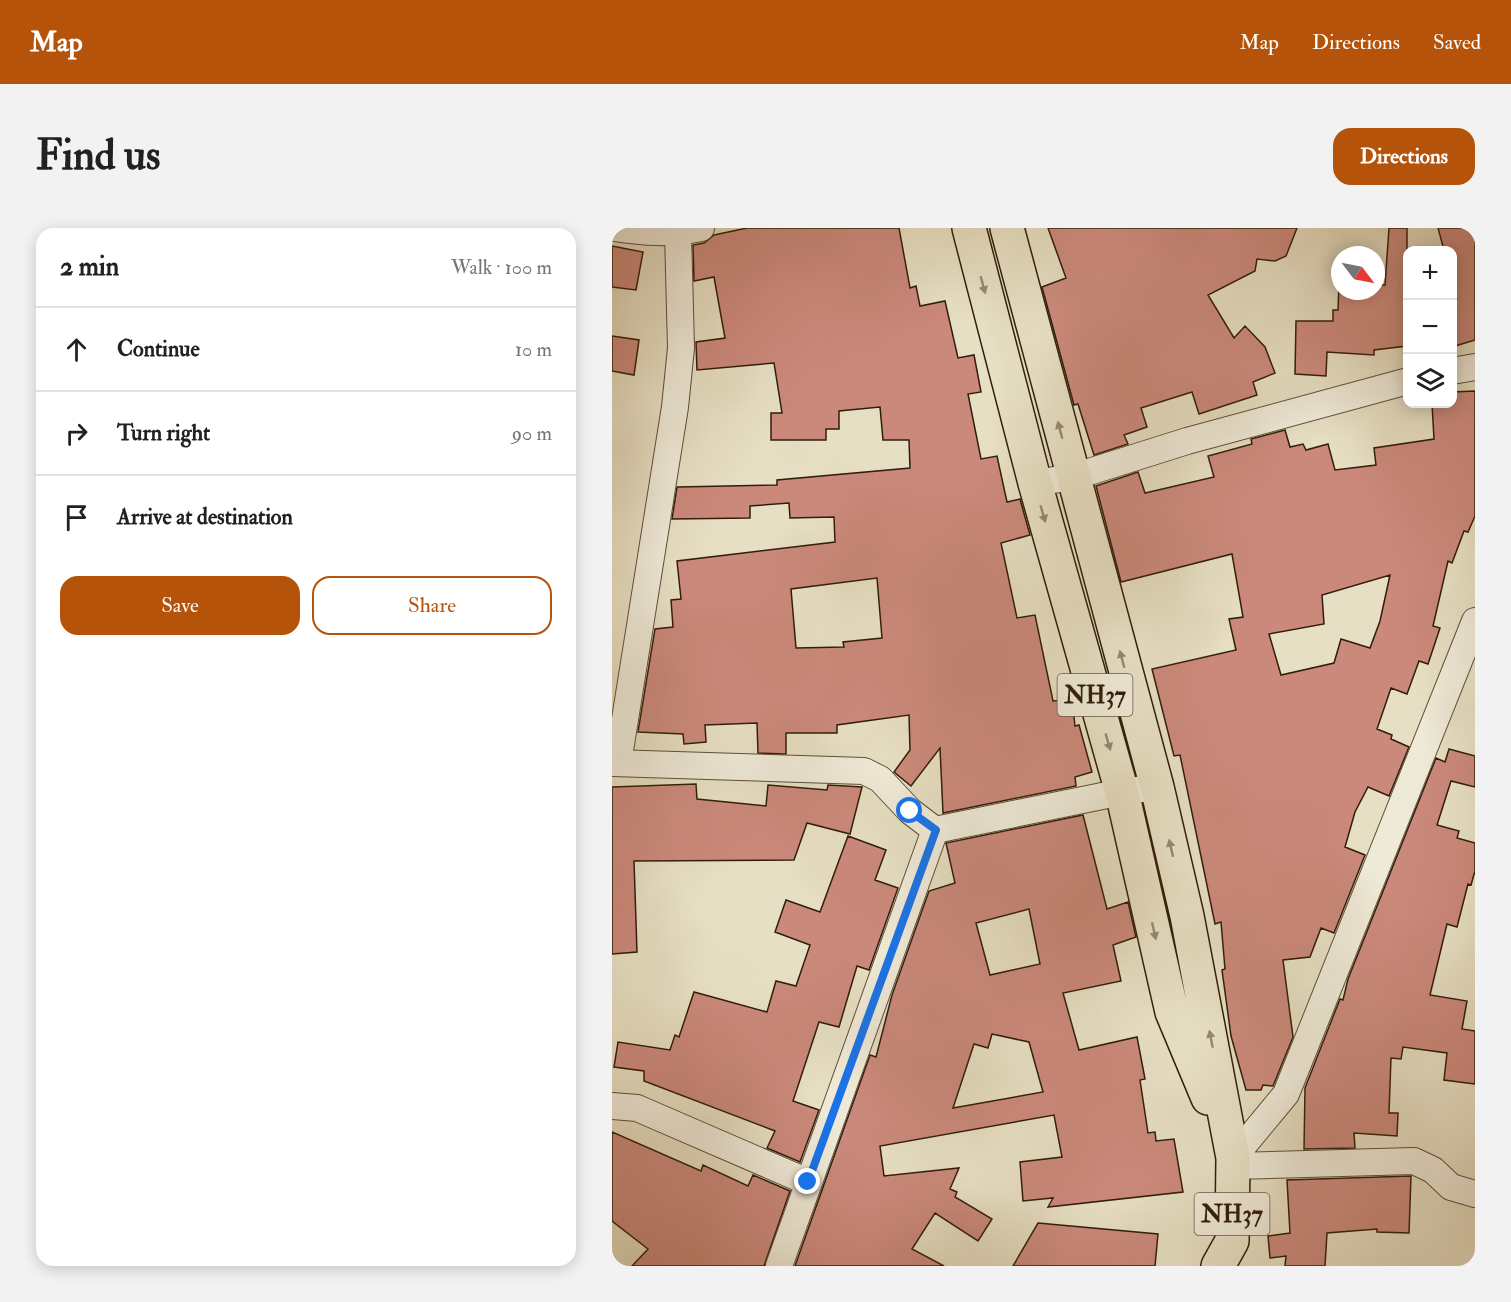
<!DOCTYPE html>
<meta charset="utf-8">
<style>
:root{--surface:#fff;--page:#f2f2f2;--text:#202124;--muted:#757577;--line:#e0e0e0;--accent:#b45309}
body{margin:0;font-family:"IM FELL Double Pica",serif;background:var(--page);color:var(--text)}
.controls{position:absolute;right:18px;top:18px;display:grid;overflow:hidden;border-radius:12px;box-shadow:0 3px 15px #0003}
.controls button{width:54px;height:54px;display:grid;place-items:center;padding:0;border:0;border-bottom:2px solid var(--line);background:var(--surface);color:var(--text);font:30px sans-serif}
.compass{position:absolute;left:719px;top:18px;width:54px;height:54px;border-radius:50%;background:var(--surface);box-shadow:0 3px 15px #0003;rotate:122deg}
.stop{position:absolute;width:18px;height:18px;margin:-14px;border:4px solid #1a73e8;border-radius:50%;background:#fff}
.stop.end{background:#1a73e8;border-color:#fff;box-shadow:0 2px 6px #0008}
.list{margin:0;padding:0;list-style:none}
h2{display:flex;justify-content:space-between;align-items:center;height:78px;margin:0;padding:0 24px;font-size:26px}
h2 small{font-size:20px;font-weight:400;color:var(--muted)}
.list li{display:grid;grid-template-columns:39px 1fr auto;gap:18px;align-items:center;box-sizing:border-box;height:84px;padding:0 24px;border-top:2px solid var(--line)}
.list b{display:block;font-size:22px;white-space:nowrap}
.list em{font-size:20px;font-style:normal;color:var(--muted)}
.actions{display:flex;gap:12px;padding:18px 24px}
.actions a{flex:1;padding:14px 0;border:2px solid var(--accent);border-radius:18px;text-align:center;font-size:21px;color:var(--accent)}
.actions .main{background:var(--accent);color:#fff}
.icon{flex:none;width:33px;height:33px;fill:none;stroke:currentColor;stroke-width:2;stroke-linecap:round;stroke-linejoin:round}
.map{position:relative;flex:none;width:863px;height:1038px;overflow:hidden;border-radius:18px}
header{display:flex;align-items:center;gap:36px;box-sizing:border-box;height:84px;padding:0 30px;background:var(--accent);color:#fff}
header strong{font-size:28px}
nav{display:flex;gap:33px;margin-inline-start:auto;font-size:21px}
.intro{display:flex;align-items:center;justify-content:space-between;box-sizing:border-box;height:144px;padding:0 36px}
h1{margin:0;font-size:42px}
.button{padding:15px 27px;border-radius:18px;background:var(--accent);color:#fff;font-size:21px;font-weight:700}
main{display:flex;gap:36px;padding:0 36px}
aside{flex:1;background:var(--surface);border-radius:18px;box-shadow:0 3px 15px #0003}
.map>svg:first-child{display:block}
.building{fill:#cb897b;stroke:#311d0a;stroke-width:1.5;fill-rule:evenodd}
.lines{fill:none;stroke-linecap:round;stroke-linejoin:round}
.street-casing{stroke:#5e4e38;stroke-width:28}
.highway-casing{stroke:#311d0a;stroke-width:36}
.street{stroke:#efead8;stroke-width:26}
.highway{stroke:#e7dfc3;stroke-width:33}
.oneway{fill:#958870}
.route{stroke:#1a73e8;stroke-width:8}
.labels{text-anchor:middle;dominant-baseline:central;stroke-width:6;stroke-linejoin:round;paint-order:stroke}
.shield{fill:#efead8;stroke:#6a5a48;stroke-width:1.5}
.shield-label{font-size:24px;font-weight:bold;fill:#311d0a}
</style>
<header>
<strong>Map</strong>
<nav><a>Map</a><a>Directions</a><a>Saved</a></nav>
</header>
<div class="intro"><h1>Find us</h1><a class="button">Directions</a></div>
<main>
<aside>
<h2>2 min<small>Walk · 100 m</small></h2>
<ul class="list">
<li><svg class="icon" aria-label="ahead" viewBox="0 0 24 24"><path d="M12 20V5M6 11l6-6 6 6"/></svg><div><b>Continue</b></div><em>10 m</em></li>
<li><svg class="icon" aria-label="right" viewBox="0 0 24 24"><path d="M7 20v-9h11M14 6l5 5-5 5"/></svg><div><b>Turn right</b></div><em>90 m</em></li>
<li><svg class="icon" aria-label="arrive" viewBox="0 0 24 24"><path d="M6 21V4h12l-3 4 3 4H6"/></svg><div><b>Arrive at destination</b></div></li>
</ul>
<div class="actions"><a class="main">Save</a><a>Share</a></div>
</aside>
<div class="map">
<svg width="863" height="1038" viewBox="0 0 863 1038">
<rect width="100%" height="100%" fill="#e7dfc3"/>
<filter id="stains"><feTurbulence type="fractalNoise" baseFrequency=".00333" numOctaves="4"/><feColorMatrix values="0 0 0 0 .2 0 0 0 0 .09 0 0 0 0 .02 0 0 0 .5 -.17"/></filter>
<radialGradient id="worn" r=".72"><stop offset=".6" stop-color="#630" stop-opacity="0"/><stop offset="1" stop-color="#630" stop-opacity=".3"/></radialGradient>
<path class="building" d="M135,0h152l11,60 6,-2 4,20 25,-5 13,57 16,-3 7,37 -13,2 13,65 16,-3 10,46 13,-3 10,36 -29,8 16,75 18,-3 18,86 19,-2 3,27 4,-1 13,47 -17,5 1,9 -133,27 -3,-65 -29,38 -17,-14 16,-22 -1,-35 -72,10v8h-51v21l-28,-1 -1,-30 -52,2 1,17 -22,2 -1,-10 -45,-2 17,-103 18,-2 -2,-27 10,-1 -4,-38 158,-19 -1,-25 -44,1 -1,-15 -39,3v12l-78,1 5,-32 100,-2v-5l133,-12 -1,-28h-26l-3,-33 -41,4v18h-13v11h-55v-27h11l-8,-50 -77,7 -1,-28 29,-4 -11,-61 -20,4 -1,-36 11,-2 10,-8zM265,350l5,60 -39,4 1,5 -48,1 -5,-59z
M436,0h249l-11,28 -11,5 -18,-2 -2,12 -47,24 26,43 11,-12 20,21 10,26 -22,9 4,13 -58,19 -7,-22 -51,16 6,19 -23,8 4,9 -34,11 -16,-51 -4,1 -32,-118 24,-9z
M777,0h18v118l-33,4v5l-47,-3 -1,24 -31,-2 1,-53h37v-11h5l1,-26 1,7h36v-6h9z
M826,0h37v112l-23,7v-97h-8z
M0,18l31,6 -7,38 -24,-3z
M0,108l27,4 -5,35 -22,-4z
M863,163v125l-7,16 -4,-1 -12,32 -4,-2 -15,65 7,2 -12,36 -9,-3 -12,33 -16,-6 -14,41 15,6 -1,4 18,8 -20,49 -21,-9 -13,25 -10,35 20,8 -31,78 -13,-5 -11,29 -27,3 10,77 -20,49 -10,-1 -2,5h-15l-15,-54 -9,-66 3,-1 -4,-47 -6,2 -35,-169 -6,1 -22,-87 84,-19 -7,-31 14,-2 -11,-63 -111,28 -25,-96 42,-14 7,21 69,-16 -6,-21 44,-12 -1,-5 34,-9 5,17 13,-3 3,6 22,-6 7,26 41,-5 -2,-17 60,-9 -2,-35h20v-12zM778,347l-10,46 -10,27 -29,-9 -7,24 -53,12 -12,-41 55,-10 -2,-29z
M837,521l26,7v31l-24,-6 -14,44 22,6 -2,7 18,5v28l-4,14 -3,-1 -11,43 -10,-3 -17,71 37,6 -5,28 13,2v53l-31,-4 3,-27 -44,-6 -2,12 -10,-1 -2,55h9l-1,23 -43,-3 1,15 -51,1 1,-61 35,-89 3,1 5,-21 88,-221 9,4z
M84,556l1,15 69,7 2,-21 59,5 1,-5 34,2 -12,47 -43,-11 -13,37 -160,1 3,91 -25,2v-167z
M471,587l24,94 21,-7 8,35 -23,8 8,36 -58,12 16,57 58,-13 8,42 -5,1 8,53 7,-1 1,9 18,-2 9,53 -135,15 5,-9 -30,3 -3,-39 42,-5 -8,-42 -174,31 4,30 75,-8 -9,21 7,3 -2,5 37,22 -14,22 -43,-28 -23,36 32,17h-149l75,-211 6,2 16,-62 37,-104 26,-8 -9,-40zM417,681l11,55 -50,11 -14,-52zM380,806l37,8 14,50 -90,16 21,-64 14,4z
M236,608l38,14 -11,30 23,8 -29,82 -12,-4 -18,61 -20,-5 -26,79 26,9 -19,52 -33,-14 8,-17 -131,-50v-10l-30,-4 4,-25 52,8 5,-15 4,2 15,-45 73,20 9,-31 20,5 14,-41 -35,-13 11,-32 34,12z
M0,904l89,39 2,-6 45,21 5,-11 37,16 -26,75h-132l16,-17 -36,-28z
M799,948l-2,57 -32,-1v-3l-50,4 -2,33h-40l1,-10 -16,2 -2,-22 22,-3 -3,-53z
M426,995l120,11 -3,32h-142z"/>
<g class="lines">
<g class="street-casing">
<path id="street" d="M2,0c31,5 57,6 87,0
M840,143l23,-4
M423,255l38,-6 114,-36 221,-60
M0,535l252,8 16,8 30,32 25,19 187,-38 35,-5
M6,535l57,-356 6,-59 -3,-115
M0,878l25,2 171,74
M621,930l53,-64 189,-473
M621,938l181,-5 19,9 18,17 24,7
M167,1038l156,-436"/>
</g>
<g class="highway-casing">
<path id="highway" d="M357,0l66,255 87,309 50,220 36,86
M395,0l150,559 30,129 46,242 -1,83 -14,25"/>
</g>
<use href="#street" class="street"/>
<use href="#highway" class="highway"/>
</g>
<defs><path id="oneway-solid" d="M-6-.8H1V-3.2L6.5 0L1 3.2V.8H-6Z" transform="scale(1.5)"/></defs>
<g class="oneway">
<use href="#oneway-solid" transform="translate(371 57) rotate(75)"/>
<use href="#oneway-solid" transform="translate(448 202) rotate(-105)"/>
<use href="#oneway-solid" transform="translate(431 286) rotate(74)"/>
<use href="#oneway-solid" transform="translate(510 431) rotate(-105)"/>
<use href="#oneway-solid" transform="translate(496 514) rotate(74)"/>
<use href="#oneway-solid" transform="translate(559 620) rotate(-103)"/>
<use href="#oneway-solid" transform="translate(542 703) rotate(77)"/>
<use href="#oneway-solid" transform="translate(599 811) rotate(-101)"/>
</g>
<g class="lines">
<path class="route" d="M196,954l128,-352 -26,-19"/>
</g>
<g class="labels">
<g class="shield">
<rect x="445.5" y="446" width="75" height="42" rx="4.5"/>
<rect x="582.5" y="965" width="75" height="42" rx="4.5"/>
</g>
<g class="shield-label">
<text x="483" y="467">NH37</text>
<text x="620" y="986">NH37</text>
</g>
</g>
<rect width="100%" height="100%" filter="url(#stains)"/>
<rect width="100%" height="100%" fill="url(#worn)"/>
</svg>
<div class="controls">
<button>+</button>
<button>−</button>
<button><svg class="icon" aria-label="layers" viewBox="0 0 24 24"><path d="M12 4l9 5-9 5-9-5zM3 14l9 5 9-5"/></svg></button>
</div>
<svg class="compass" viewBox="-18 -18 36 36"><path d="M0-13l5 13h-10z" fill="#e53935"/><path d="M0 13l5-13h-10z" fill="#757577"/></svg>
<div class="stop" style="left:298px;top:583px"></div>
<div class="stop end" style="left:196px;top:954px"></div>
</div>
</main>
